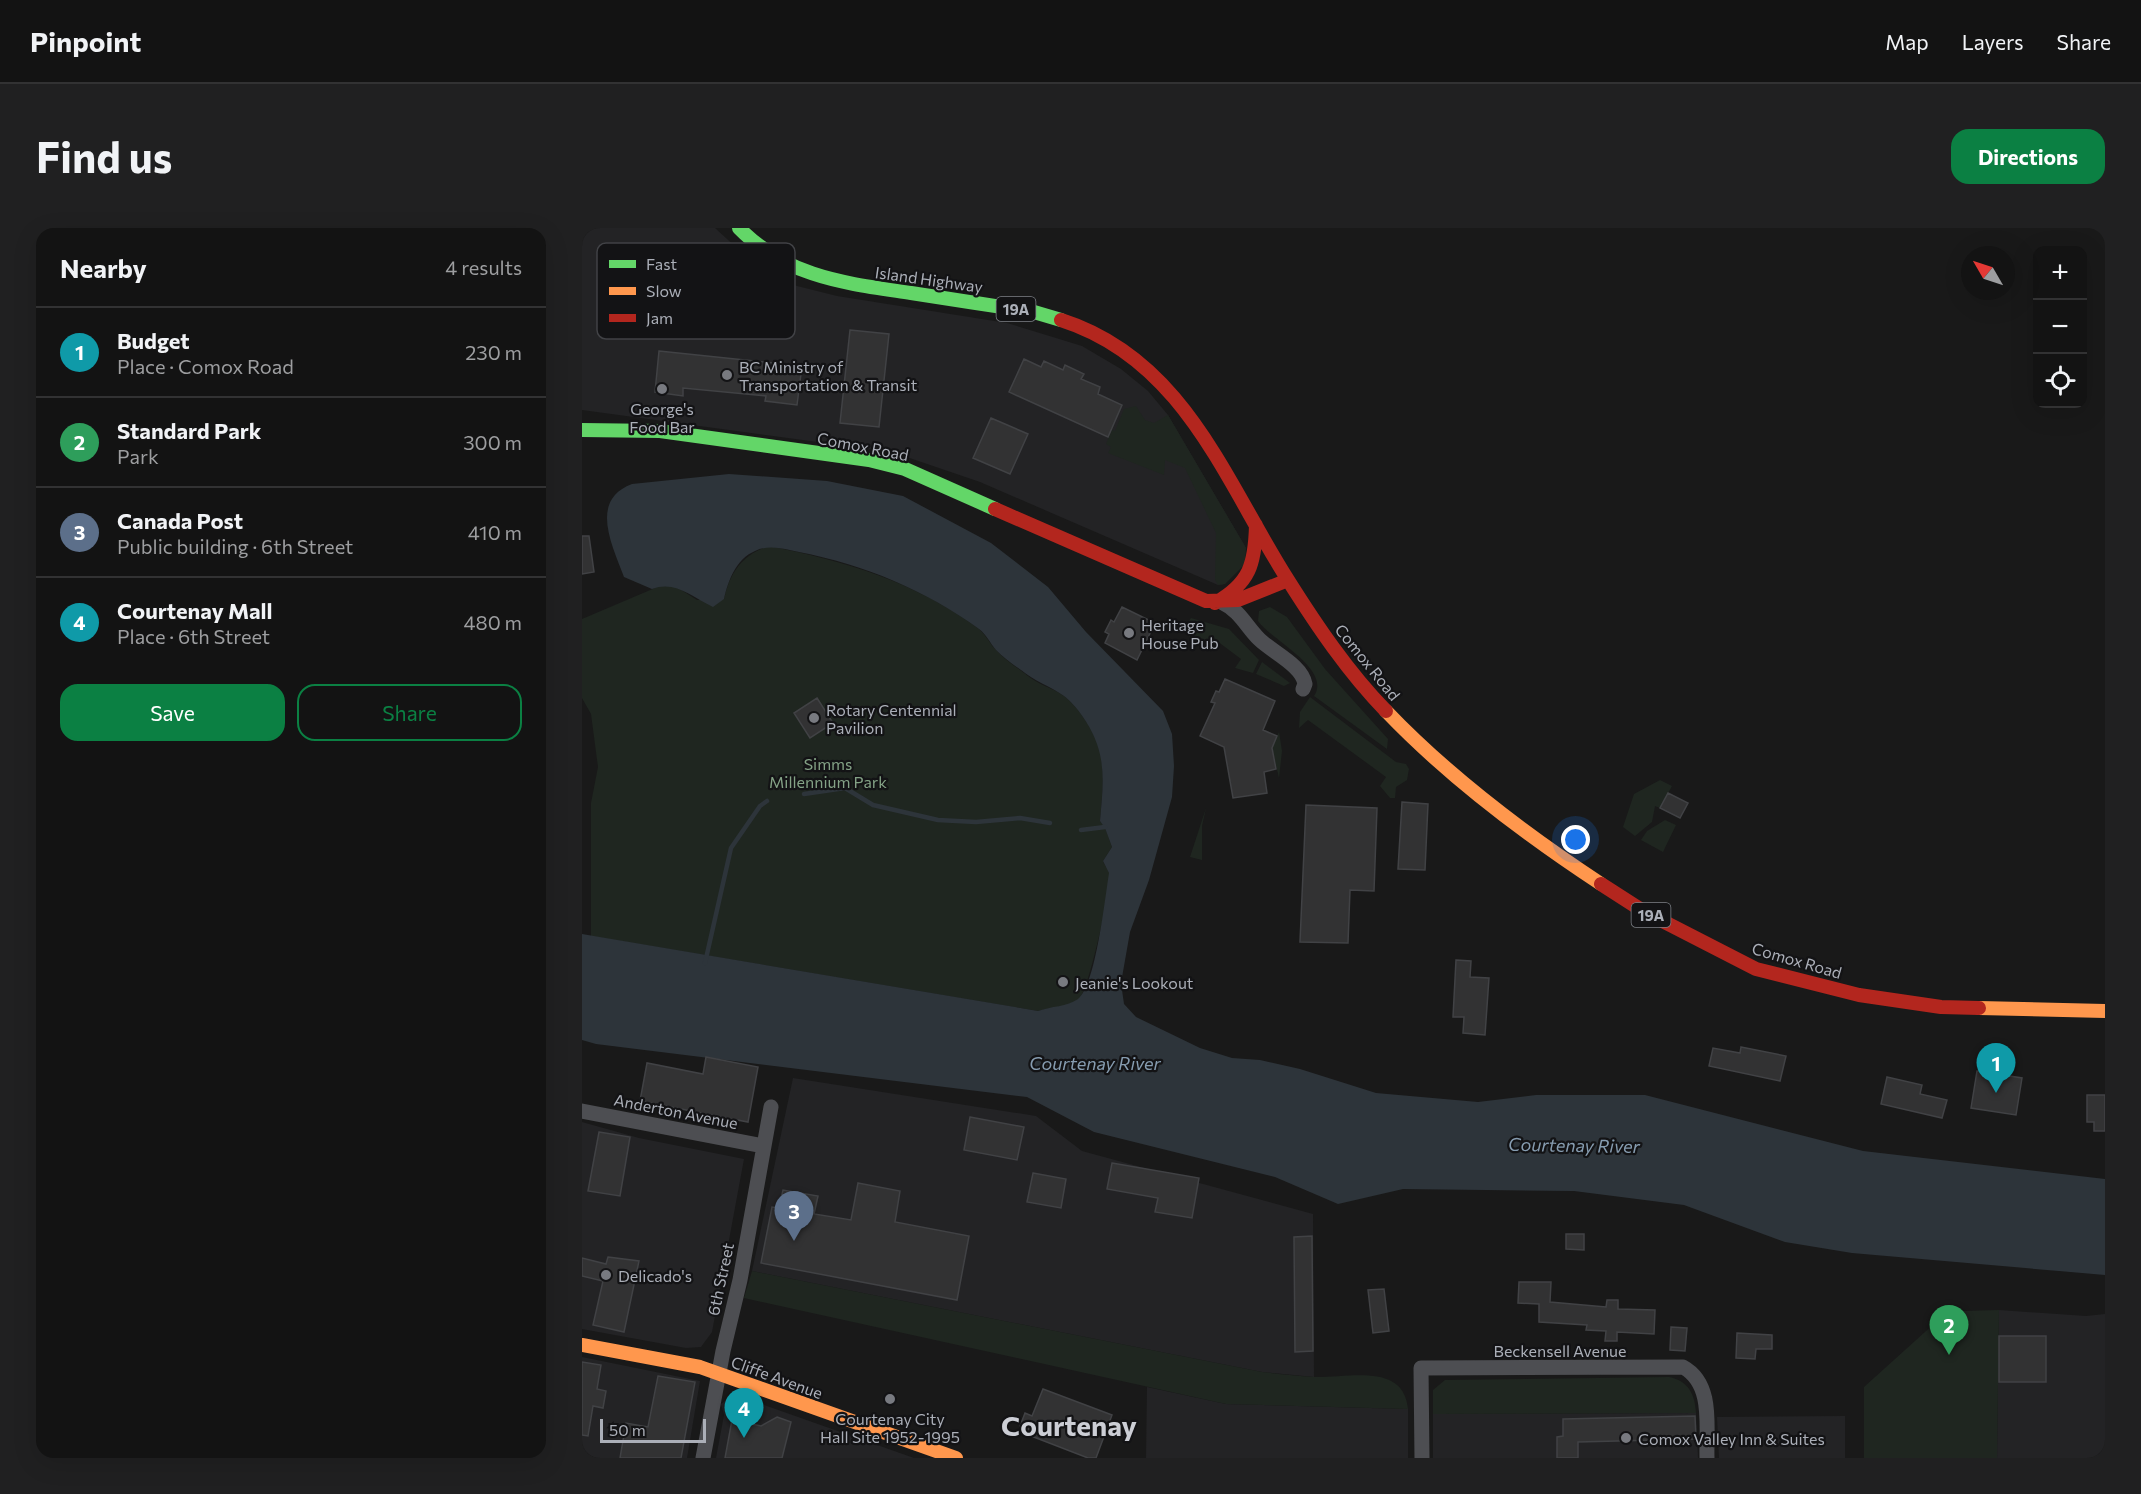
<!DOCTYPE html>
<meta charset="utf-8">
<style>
:root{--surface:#131313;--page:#202021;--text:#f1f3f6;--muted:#9d9ea0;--line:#323233;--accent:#0b8043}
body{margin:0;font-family:Commissioner,sans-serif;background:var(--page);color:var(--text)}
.controls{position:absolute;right:18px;top:18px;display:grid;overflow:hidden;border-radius:12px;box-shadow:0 6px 24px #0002}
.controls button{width:54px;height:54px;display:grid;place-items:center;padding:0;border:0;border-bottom:2px solid var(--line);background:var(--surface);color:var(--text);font:30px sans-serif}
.compass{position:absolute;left:1379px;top:18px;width:54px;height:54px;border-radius:50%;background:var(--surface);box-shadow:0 6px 24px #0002;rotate:309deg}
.scale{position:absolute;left:18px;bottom:15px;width:106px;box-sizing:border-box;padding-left:6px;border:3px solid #abafb8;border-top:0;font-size:16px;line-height:21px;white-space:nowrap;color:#abafb8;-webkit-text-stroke:4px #131315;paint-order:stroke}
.you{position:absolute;left:994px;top:612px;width:21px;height:21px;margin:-15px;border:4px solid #fff;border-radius:50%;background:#1a73e8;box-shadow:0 0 0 9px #1a73e833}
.badge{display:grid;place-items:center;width:39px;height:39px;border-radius:50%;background:var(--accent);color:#fff;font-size:20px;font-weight:700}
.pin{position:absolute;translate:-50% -50px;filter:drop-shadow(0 2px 3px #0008)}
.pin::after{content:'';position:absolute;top:32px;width:21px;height:18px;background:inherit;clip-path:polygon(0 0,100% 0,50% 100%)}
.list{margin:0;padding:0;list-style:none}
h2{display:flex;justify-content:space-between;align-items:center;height:78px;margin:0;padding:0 24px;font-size:26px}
h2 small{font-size:20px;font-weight:400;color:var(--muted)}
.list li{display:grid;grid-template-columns:39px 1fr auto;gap:18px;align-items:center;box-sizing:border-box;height:90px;padding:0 24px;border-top:2px solid var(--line)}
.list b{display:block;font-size:22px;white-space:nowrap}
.list p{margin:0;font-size:20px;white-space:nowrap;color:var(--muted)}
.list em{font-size:20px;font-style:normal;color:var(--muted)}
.actions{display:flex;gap:12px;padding:18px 24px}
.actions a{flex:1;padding:14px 0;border:2px solid var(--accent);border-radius:18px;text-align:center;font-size:21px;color:var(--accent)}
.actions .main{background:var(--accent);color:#fff}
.icon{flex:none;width:33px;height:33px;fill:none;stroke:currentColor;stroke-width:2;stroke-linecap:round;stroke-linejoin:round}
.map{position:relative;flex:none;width:1523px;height:1230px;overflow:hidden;border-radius:18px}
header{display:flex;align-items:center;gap:36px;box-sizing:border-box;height:84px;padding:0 30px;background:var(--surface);border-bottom:2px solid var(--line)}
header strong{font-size:28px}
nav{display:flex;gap:33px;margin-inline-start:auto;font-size:21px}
.intro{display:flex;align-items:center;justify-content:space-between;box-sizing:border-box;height:144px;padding:0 36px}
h1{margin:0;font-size:42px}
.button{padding:15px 27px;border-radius:18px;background:var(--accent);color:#fff;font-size:21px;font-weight:700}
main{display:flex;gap:36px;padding:0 36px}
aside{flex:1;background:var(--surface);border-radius:18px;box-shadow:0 6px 24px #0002}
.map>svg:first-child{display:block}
.built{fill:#232325}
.green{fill:#1f2620}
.water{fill:#2d343a}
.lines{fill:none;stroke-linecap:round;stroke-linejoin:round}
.stream{stroke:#2d343a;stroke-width:4.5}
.building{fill:#323233;stroke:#414245;stroke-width:1.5}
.street{stroke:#4d4e52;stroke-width:15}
.fast{stroke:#63d668;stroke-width:14}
.slow{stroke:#ff974d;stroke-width:14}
.jam{stroke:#b3261e;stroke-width:14}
.poi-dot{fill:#787a80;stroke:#131315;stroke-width:2}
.labels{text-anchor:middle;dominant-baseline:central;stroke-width:4.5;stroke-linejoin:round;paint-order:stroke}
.shield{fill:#131315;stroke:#7d8087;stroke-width:1.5}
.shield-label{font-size:15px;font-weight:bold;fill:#abafb8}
.street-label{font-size:16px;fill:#abafb8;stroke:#131315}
.poi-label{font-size:16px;fill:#abafb8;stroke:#131315;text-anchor:start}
.park-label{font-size:16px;fill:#84a286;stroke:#131315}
.water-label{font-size:18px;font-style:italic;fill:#869cb0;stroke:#131315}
.town-label{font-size:28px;font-weight:bold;fill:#ccced5;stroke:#131315}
.key{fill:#131315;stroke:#414246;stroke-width:1.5}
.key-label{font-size:16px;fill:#abafb8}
</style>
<header>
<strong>Pinpoint</strong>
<nav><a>Map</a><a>Layers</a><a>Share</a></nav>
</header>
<div class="intro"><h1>Find us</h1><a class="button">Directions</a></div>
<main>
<aside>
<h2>Nearby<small>4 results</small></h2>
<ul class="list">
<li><span class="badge" style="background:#0f9aa8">1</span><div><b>Budget</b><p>Place · Comox Road</p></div><em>230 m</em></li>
<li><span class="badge" style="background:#2e9e5b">2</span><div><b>Standard Park</b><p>Park</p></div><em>300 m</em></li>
<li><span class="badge" style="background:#5c6f8a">3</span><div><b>Canada Post</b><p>Public building · 6th Street</p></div><em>410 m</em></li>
<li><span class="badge" style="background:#0f9aa8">4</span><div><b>Courtenay Mall</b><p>Place · 6th Street</p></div><em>480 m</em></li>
</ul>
<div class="actions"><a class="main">Save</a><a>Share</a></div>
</aside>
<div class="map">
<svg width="1523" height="1230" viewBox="0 0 1523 1230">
<rect width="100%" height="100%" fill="#191919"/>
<path class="built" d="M0,0h133l47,43 35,15 40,10 170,27 75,23 39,23 27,22 20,24 78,133 -21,36 -7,1 -238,-103 -88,-30 -310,-42z
M211,850l243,38 46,35 231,63 1,163 -52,-5 -510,-101z
M0,894l57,16 105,21 -32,173 -11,15 -15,1 -104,-19z
M1417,1082l87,6 19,-2v144h-108z
M0,1129l118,24 -13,77h-105z
M565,1159l79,17 182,5v49h-262z
M151,1167h3l178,63h-198l8,-43 -3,-11z
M1114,1185l2,45h-265v-44z
M1263,1188v42h-126l-2,-41z"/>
<path class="green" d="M554,178l9,14 9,3 14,-8 78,133 -1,16 -20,20 -7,1 -3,-5 1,-47 -31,-65 -20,-8 -1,15 -56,-22 3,-6 -5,-3 6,-14 3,1 9,-22z
M187,318c76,15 147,36 210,83 7,6 11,15 17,21 9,10 22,18 32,26 11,9 25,12 36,20 13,10 28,32 34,48 8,26 4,51 2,77l5,6 7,20 -9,14c1,4 5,7 6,12 3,13 -19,110 -28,123 -7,11 -30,11 -43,15l-447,-75v-133l7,-36 -7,-53 -9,-16v-79l80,-34 13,1 22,14 27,-1c6,-27 19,-45 45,-53z
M688,379l17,10 38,52 63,70 -1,10 -73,-53c18,-27 -43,-56 -56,-75l1,-10z
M609,390l38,11 30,31 -6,13 -18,-5 6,-9 -28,-21 -8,10 -19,-14 -1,-8z
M680,434l28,21 -6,3 -28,-12z
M728,469l86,65 10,2 3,5 -2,11 -11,7 -1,11h-5l-10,-12 6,-9 -78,-57 -9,8 1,-16z
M697,504l3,19 -3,27 -7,-30z
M1078,552l12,6 -12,22 -5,-2 -3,16 -17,14 -12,-9 11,-33z
M624,580l-4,18v34l-12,-3z
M1083,592l11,5 -13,27 -22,-12 6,-9z
M170,1043l510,101c18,2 35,4 52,5 34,1 90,-15 94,32l-182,-5 -482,-106z
M1417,1082l-2,148h-133v-71l72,-65 26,-11z
M1087,1149c20,4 26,18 27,36l-263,1v-24l12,-10z"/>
<path class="water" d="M147,246l98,7 76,15 88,47 57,44 38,45 77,79 9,23 2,32 -2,31 -23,83 -19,52 -9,51 3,21 12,13 64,31 32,10 28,2 40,9 76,24 102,9 58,-7h109l218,56 242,28v96l-253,-22 -67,-11 -101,-37 -110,-14 -171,-2 -65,15 -63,-27 -181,-45 -67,-35 -431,-53 -14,-4v-106l456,77c13,-5 29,-4 40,-12 18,-14 27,-102 31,-126l-6,-12 9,-14 -7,-19 -5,-7c2,-25 6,-52 -3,-77 -5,-16 -20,-38 -33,-48 -14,-10 -30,-15 -43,-26 -9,-6 -18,-13 -25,-20 -6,-7 -10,-16 -17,-21 -54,-39 -114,-64 -180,-77 -15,-3 -29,-8 -44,-1 -19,8 -27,30 -31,48l-11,8c-21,-10 -38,-27 -61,-18l-28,-12c-12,-32 -35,-77 8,-93z"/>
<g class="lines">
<path class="stream" d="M222,566l41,-6 28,17 65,15 38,2 44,-4 30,5
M499,602l24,-3
M123,735l26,-115 29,-42 7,-5"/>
</g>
<path class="building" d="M268,102l39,4 -10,93 -39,-4z
M77,123l143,15 -5,39 -32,-4 1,-5 -83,-8v8l-28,-4z
M442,131l17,8 3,-6 19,9 2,-5 19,9 -3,5 19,8 -2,7 24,11 -14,32 -99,-45z
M409,190l37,16 -18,40 -37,-16z
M0,308h7l5,36 -12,2z
M540,379l33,16 -18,37 -32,-17 4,-9 -4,-2 6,-12 3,2z
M643,451l50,22 -12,29 14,6 -5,12 4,21 -12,3 3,21 -34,5 -9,-51 -24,-11 15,-33 -4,-1 5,-11 3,1z
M235,470l16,25 -23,15 -16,-25z
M1086,565l20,10 -8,15 -20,-10z
M820,574l26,2 -3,66 -27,-1z
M724,577l71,3 -3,83 -24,-1 -2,53 -48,-1z
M874,732l15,1 -1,16 19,1 -4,57 -22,-2 1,-16h-11z
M1159,819l45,9 -6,25 -71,-15 4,-18 27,5z
M124,829l52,10 -10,55 -108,-21 7,-38 56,11z
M1395,843l45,7 -6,37 -45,-7z
M1305,849l35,8 -2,9 27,6 -5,18 -61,-14z
M1505,867h18v36h-11v-9h-7z
M388,889l54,10 -7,33 -53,-10z
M17,904l31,5 -10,59 -32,-5z
M530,935l87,15 -7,40 -37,-6 3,-14 -51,-9z
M451,945l33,6 -5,29 -34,-6z
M276,955l42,8 -5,31 74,14 -12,64 -196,-37 11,-56 7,1 4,-18 35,6 -4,18 37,6z
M984,1006h18v16l-18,-1z
M730,1008l1,115 -18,1 -1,-115z
M26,1029l31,4 -15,71 -31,-7 10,-44 -21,-5v-18l24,6z
M937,1054h32l-1,20 56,5 1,-7h11v9l37,1 -1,24 -37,-2v9h-12l1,-10 -20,-1 1,-5 -48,-3v-18l-21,-1z
M802,1061l5,42 -16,2 -5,-43z
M1089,1099l16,1 -2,23 -15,-1z
M1155,1105l35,2v14h-16l-1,10 -19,-1z
M1417,1108h47v46h-47z
M0,1134l19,3 -4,24 9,2 -3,17 -10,-2 -5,30 -6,-1z
M76,1148l37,6 -14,76h-61l6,-35 22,4z
M461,1161l69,26 -16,43h-8l-62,-24 2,-5 -8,-3 5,-13 7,3z
M1113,1188l1,23 -118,3v16h-21v-21l6,-1v-17z
M195,1189l14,5 -9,36h-57l7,-38 29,6z"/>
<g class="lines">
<path class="street" d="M641,375c17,8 23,23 36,36 13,13 43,26 46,45l-2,5
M0,883l181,35
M121,1230l20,-107 17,-71 31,-173
M840,1230l-1,-90 262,-1c31,17 23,60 24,91"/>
<path class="fast" d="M157,0c49,50 106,55 172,65 41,6 82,13 123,19l27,8
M0,202l78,1 209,29 36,9 90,40"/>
<path class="slow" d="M804,483c63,66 139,123 215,173
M1397,780l126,3
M0,1117l118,22 256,91"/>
<path class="jam" d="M479,92c123,39 164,161 227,260 29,46 60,92 98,131
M413,281l211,92 32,-1 50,-20
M633,375c35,-20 40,-39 41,-78
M1019,656l42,27 113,58 103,26 82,12 38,1"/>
</g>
<g class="poi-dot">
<circle cx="145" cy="147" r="6"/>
<circle cx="80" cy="161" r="6"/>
<circle cx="547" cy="405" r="6"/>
<circle cx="232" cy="490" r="6"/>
<circle cx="481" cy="754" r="6"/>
<circle cx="24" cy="1047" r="6"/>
<circle cx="308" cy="1171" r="6"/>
<circle cx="1044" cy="1210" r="6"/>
</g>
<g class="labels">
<g class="shield">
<rect x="414.5" y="69" width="39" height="24" rx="4.5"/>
<rect x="1049.5" y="675" width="39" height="24" rx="4.5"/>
</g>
<g class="shield-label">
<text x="434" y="81">19A</text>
<text x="1069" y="687">19A</text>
</g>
<g class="street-label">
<text transform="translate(347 51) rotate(8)">Island Highway</text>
<text transform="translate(281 218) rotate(11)">Comox Road</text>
<text transform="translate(786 434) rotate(51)">Comox Road</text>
<text transform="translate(1215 732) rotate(16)">Comox Road</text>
<text transform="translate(94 883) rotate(11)">Anderton Avenue</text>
<text transform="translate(138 1051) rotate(-78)">6th Street</text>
<text x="978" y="1122">Beckensell Avenue</text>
<text transform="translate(195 1149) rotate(20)">Cliffe Avenue</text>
</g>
<g class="poi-label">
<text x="157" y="138">BC Ministry of<tspan x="157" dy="18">Transportation &amp; Transit</tspan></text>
<text x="80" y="180" text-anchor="middle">George's<tspan x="80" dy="18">Food Bar</tspan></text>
<text x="559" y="396">Heritage<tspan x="559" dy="18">House Pub</tspan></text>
<text x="244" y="481">Rotary Centennial<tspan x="244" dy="18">Pavilion</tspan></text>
<text x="493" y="754">Jeanie's Lookout</text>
<text x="36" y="1047">Delicado's</text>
<text x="308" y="1190" text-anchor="middle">Courtenay City<tspan x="308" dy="18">Hall Site 1952-1995</tspan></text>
<text x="1056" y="1210">Comox Valley Inn &amp; Suites</text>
</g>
<g class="park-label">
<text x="246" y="535">Simms<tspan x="246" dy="18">Millennium Park</tspan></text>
</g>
<g class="water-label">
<text x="513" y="835">Courtenay River</text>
<text transform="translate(992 917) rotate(1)">Courtenay River</text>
</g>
<g class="town-label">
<text x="487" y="1197">Courtenay</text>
</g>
</g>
<rect x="15" y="15" width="198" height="96" rx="9" class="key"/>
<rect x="27" y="32" width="27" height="8" fill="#63d668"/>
<rect x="27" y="59" width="27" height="8" fill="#ff974d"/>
<rect x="27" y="86" width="27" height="8" fill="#b3261e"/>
<g class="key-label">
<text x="64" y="42">Fast</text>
<text x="64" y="69">Slow</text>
<text x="64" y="96">Jam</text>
</g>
</svg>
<div class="controls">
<button>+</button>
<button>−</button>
<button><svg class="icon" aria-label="locate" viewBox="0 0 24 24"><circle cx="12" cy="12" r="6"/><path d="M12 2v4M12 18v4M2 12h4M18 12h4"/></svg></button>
</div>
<svg class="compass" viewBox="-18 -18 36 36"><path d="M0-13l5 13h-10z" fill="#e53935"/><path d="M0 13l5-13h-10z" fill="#9d9ea0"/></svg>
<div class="scale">50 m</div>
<div class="you"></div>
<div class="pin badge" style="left:1414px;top:865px;background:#0f9aa8">1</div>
<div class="pin badge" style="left:1367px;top:1127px;background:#2e9e5b">2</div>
<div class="pin badge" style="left:212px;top:1013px;background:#5c6f8a">3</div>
<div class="pin badge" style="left:162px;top:1210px;background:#0f9aa8">4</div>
</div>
</main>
